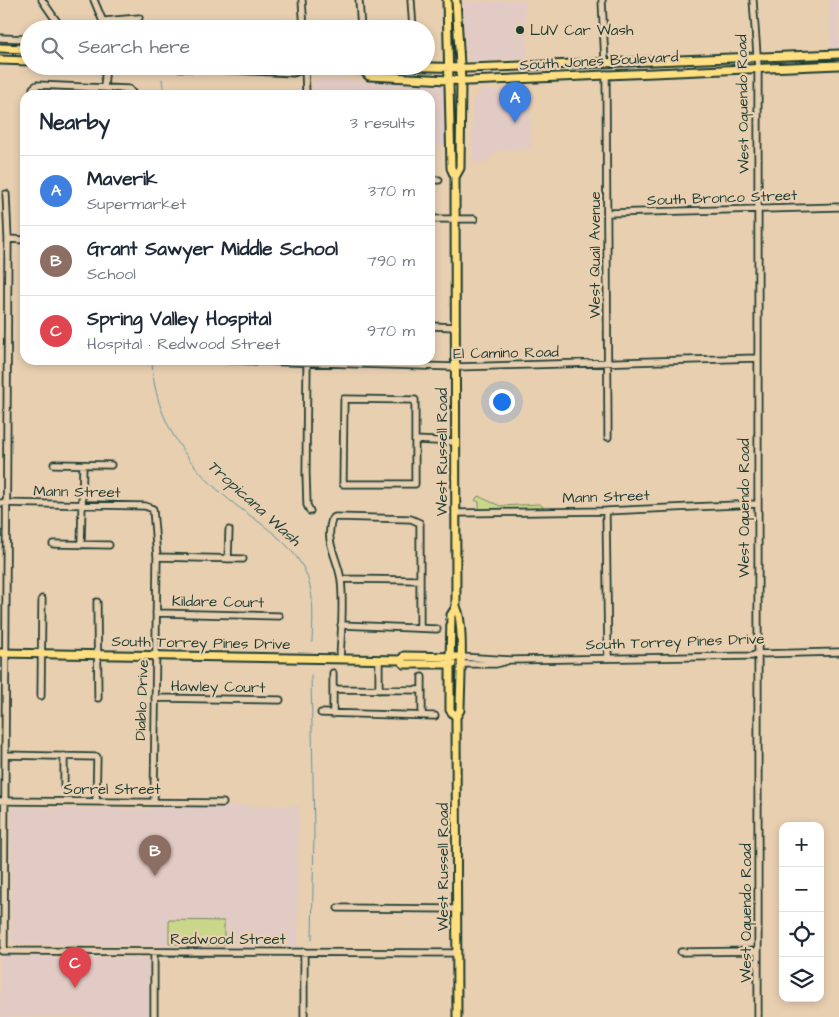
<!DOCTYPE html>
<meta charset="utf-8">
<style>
:root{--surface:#fff;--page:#f6f6f7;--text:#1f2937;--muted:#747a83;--line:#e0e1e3;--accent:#1f3d34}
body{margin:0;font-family:"Architects Daughter",sans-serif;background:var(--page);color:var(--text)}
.controls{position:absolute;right:15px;bottom:15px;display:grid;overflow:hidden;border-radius:10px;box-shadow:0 2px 8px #0003}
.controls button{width:45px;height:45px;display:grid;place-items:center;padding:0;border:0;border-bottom:1px solid var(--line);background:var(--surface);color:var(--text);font:25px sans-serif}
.you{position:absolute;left:501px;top:401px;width:18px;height:18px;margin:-12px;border:4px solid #fff;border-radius:50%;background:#1a73e8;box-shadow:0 0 0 8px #1a73e833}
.badge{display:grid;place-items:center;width:32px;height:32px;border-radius:50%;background:var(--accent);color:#fff;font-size:16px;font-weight:700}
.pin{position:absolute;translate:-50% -41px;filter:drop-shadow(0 1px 2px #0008)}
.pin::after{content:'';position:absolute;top:26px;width:18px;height:15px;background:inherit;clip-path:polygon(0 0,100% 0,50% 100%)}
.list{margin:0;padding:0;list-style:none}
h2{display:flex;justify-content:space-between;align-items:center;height:65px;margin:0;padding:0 20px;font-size:21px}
h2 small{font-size:16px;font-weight:400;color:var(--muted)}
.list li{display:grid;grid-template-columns:32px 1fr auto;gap:15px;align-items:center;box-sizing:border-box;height:70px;padding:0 20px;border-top:1px solid var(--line)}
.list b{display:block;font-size:19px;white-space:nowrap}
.list p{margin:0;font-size:16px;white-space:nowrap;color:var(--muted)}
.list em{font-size:16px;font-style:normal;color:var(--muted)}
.icon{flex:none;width:28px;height:28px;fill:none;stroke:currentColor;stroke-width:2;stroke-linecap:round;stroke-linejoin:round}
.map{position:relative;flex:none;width:839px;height:1017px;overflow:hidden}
.search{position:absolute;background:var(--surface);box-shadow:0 2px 8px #0003;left:20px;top:20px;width:415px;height:55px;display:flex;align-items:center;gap:12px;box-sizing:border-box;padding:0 18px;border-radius:28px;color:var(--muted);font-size:19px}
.panel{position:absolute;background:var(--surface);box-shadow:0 2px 8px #0003;left:20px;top:90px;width:415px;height:275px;border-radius:15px}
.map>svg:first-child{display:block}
.built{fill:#e2cbc4}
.green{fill:#cad78a;stroke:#748a5f}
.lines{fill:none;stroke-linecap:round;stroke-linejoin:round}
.stream{stroke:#6096a3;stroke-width:1}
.minor-casing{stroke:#1f3d34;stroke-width:9}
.major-casing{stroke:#1f3d34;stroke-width:11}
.minor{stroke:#e8cfb0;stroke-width:5.5}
.major{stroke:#ffdf80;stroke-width:7}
.poi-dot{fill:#1f3d34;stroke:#e8cfb0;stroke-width:2}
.labels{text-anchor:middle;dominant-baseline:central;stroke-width:4.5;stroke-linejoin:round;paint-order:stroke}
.poi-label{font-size:15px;fill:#1f3d34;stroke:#e8cfb0;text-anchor:start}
.street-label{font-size:15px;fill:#1f3d34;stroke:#e8cfb0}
.water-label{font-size:16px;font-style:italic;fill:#24443d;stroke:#e8cfb0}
</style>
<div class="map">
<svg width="839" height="1017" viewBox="0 0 839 1017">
<rect width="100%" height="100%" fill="#e8cfb0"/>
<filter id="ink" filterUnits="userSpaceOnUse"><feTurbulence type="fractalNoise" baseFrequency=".02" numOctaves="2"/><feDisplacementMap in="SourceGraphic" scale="10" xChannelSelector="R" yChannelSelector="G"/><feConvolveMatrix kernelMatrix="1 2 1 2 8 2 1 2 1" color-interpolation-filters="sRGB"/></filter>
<g filter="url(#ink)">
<path class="built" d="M525,0l3,58 -56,4 -6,-7 -3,-53z
M829,0h10v52h-8z
M317,79l122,6 7,5 -1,56 -15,-1v-50h-118v-12z
M482,90h48l1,59 -33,1 -12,12h-14v-61z
M161,805l138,1 -1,141 -282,-3 -5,-2v-132l2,-3 135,2z
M0,956l149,2v59h-149z"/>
<path class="green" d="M478,496l22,10 40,-2 4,4 -65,2v-8l-4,-2z
M169,920l55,1v24l-55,-1z"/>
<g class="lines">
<path class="stream" d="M162,79l2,16
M152,360c1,60 39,111 85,146 24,18 51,34 66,61 12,23 10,50 9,75
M311,675l3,157 -2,108"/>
<g class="minor-casing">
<path id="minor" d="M42,0l20,29
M94,0l12,29
M302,0l2,29
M359,0l2,29
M411,0l2,29
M602,0l3,63
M753,0l5,68v949
M104,21l35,-3
M0,38l29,1
M305,66l1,29
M606,74l2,363
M104,88l2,-22
M33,95v-7l4,-3 92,4 5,6
M430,180h9
M607,213l232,-6
M430,219h44
M8,239l17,1
M430,326l26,1
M226,360l230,7 301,-9
M307,363l-1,110 1,32 3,6
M344,399l71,1v84h-72z
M415,440l41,2
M54,464l57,1
M0,503l145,3 8,3 4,48 -3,245
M606,511l2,147
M456,513l150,-2 151,-7
M53,544l56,1
M81,545l2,-80
M157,557l86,2
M228,559l1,-29
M341,579l79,1
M97,602l1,96
M156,613l123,3
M341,625l96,4
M461,657l50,3 241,-4 5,-2 82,-2
M340,659c1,-25 4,-54 1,-79 -3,-22 -17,-38 -9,-61l3,-2 76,2 9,4v103
M461,664h35l11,-3
M333,689l89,1
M379,690v-30
M41,696l1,-97
M155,698l125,2
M321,713l114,3
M333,714v-41
M422,715v-38
M5,755l92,2 -1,45
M64,786v-30
M0,801l223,2
M338,908l118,1
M2,951l454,2
M4,951l4,-712 -2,-45
M304,952v65
M681,952l77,-1
M154,1017v-65"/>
</g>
<g class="major-casing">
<path id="major" d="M447,0l4,168 4,9 1,430c9,14 4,82 4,103l-4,7 1,300
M0,48l29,1
M0,60l29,1
M167,66l126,6 12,-4 58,2 5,-4
M397,66l71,2 371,-14
M363,70l6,6 99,5 371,-16
M455,177l5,-9 1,-87 -5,-81
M0,653l401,7 3,-4 57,1
M401,660l3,4h49
M456,717l-6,-7v-46l1,-49 5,-8"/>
</g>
<use href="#minor" class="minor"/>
<use href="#major" class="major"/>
</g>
</g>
<circle class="poi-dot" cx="520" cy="30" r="5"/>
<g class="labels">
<g class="poi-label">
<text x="530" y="30">LUV Car Wash</text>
</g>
<g class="street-label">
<text transform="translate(599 61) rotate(-3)">South Jones Boulevard</text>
<text transform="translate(743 104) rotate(-91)">West Oquendo Road</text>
<text transform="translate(722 198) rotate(-2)">South Bronco Street</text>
<text transform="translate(595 255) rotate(-90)">West Quail Avenue</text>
<text transform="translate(506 353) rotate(-1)">El Camino Road</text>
<text transform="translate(442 452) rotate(-90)">West Russell Road</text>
<text transform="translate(77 492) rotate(1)">Mann Street</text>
<text transform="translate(606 497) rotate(-2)">Mann Street</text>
<text transform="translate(744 508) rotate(-90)">West Oquendo Road</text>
<text transform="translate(218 602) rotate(1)">Kildare Court</text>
<text transform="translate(675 642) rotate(-2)">South Torrey Pines Drive</text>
<text transform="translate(201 643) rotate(1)">South Torrey Pines Drive</text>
<text transform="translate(218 687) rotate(1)">Hawley Court</text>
<text transform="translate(142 700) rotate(-88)">Diablo Drive</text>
<text x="112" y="789">Sorrel Street</text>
<text transform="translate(443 867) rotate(-90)">West Russell Road</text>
<text transform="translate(746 913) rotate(-90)">West Oquendo Road</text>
<text x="228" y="939">Redwood Street</text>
</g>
<g class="water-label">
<text transform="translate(254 503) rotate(42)">Tropicana Wash</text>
</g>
</g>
</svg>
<div class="controls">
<button>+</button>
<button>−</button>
<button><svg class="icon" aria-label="locate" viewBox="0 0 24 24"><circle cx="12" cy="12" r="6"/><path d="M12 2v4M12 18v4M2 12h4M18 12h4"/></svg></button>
<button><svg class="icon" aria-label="layers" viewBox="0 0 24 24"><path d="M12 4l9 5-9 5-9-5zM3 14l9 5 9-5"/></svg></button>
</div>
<div class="you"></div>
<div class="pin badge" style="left:515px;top:123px;background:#3f7fe0">A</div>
<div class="pin badge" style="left:155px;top:876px;background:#8d6e63">B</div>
<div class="pin badge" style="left:75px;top:988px;background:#e0444e">C</div>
<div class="search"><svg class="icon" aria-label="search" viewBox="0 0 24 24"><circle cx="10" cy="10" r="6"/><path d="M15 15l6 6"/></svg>Search here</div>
<section class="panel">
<h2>Nearby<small>3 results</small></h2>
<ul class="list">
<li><span class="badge" style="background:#3f7fe0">A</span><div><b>Maverik</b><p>Supermarket</p></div><em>370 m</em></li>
<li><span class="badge" style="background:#8d6e63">B</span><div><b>Grant Sawyer Middle School</b><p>School</p></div><em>790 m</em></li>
<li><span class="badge" style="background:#e0444e">C</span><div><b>Spring Valley Hospital</b><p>Hospital · Redwood Street</p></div><em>970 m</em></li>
</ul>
</section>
</div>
